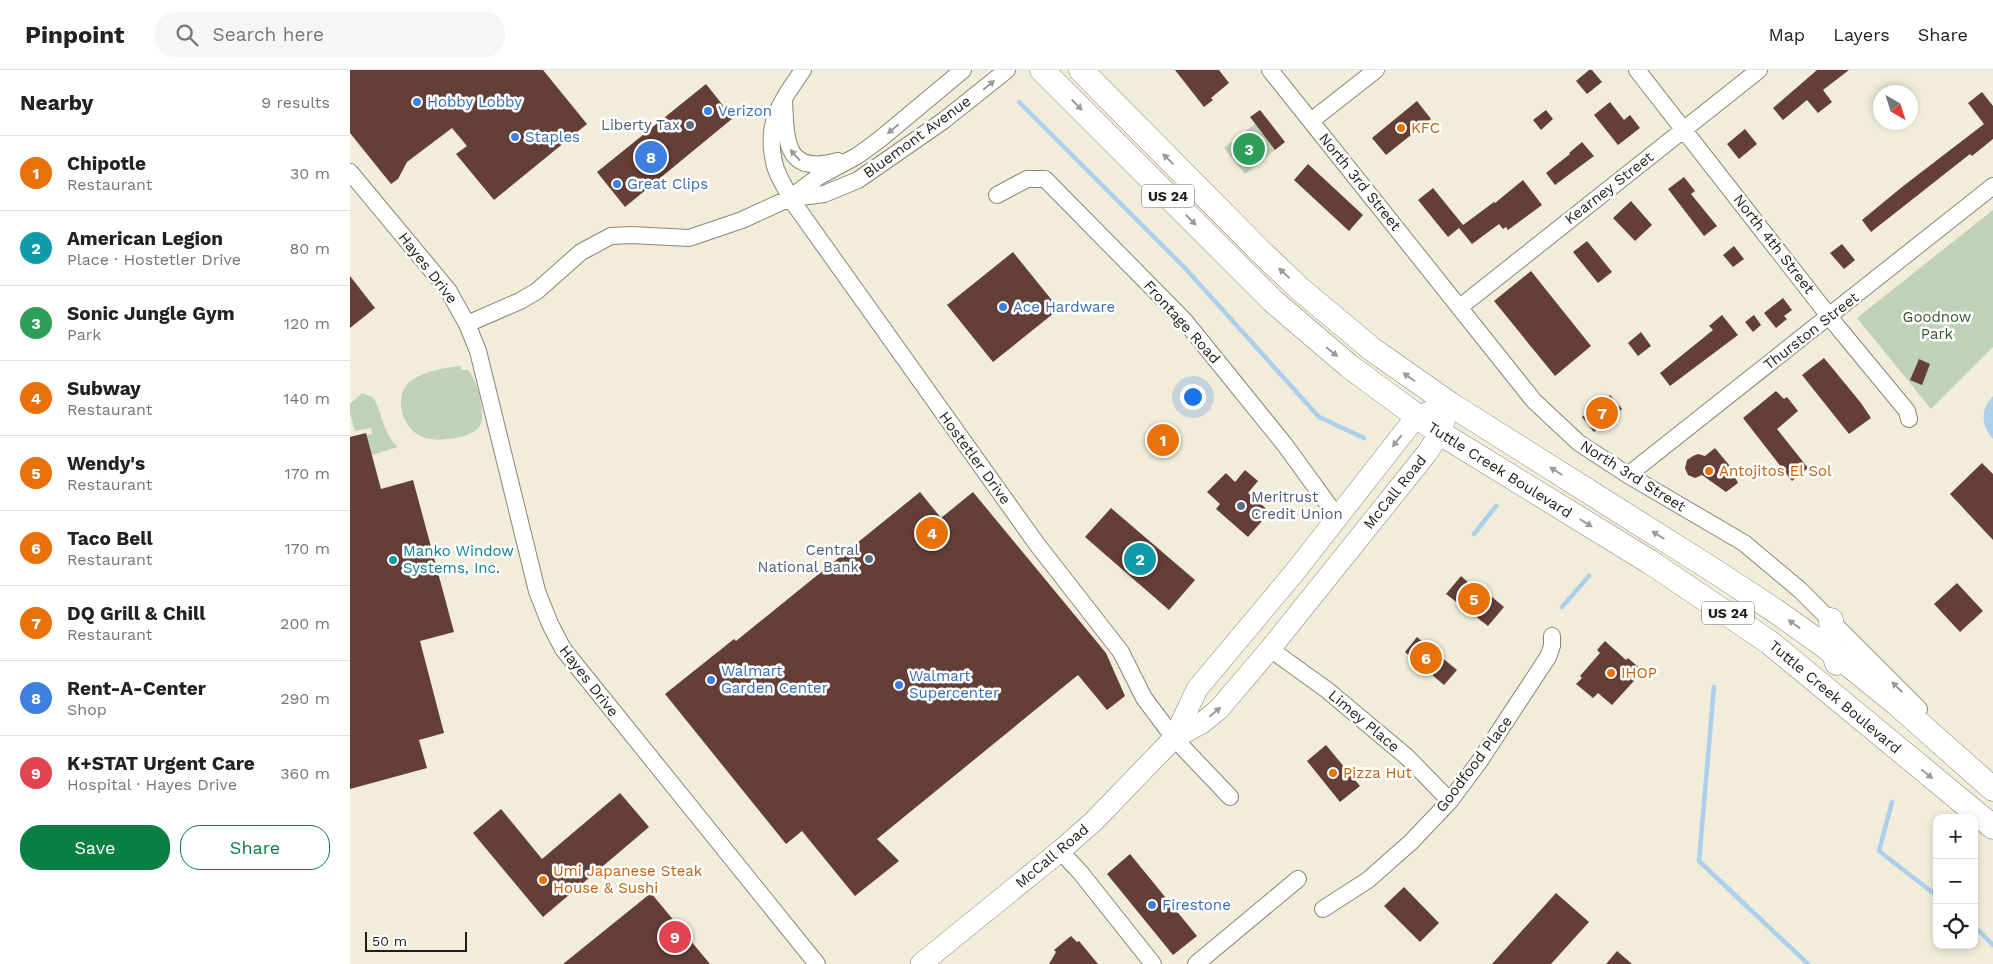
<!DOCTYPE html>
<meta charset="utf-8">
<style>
:root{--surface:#fff;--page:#f6f6f6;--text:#222;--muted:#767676;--line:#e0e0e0;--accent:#0b8043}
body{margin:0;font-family:"Work Sans",sans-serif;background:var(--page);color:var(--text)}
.controls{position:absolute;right:15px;bottom:15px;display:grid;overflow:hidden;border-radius:10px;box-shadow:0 2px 8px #0003}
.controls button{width:45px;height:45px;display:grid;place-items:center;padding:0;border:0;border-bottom:1px solid var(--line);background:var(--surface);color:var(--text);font:25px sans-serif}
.compass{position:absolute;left:1523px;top:15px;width:45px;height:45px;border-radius:50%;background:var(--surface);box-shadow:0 2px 8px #0003;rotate:141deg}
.scale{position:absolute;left:15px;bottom:12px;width:102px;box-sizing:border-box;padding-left:5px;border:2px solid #1f1e17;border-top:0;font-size:14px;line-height:18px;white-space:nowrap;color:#1f1e17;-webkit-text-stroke:4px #fff;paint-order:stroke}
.you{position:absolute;left:842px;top:326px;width:18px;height:18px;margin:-12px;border:4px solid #fff;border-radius:50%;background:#1a73e8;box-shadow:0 0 0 8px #1a73e833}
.badge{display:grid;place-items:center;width:32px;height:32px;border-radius:50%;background:var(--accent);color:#fff;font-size:16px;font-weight:700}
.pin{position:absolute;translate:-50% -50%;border:2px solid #fff;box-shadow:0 1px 5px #0006}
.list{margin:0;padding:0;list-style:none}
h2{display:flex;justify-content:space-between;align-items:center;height:65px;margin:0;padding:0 20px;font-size:21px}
h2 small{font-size:16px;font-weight:400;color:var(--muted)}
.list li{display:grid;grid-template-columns:32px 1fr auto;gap:15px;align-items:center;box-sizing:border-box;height:75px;padding:0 20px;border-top:1px solid var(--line)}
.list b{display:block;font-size:19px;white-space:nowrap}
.list p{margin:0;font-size:16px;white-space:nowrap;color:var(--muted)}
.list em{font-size:16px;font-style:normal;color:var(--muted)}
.actions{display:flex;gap:10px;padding:15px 20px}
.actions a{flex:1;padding:11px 0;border:1px solid var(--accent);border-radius:20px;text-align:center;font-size:18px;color:var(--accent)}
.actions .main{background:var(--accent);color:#fff}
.icon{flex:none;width:28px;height:28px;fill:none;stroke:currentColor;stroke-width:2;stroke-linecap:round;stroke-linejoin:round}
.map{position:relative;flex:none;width:1643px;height:894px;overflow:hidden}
header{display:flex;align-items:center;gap:30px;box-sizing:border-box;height:70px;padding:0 25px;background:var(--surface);border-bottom:1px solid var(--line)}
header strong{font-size:24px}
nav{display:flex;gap:28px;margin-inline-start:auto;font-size:18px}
.search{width:350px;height:45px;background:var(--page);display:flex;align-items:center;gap:12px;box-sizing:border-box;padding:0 18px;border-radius:20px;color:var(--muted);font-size:19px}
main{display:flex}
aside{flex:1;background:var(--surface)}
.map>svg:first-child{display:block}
.green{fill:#bfd2b9}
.water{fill:#accfeb}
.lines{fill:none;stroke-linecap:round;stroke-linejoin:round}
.stream{stroke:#accfeb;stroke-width:4.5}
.building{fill:#643f37}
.minor-casing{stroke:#8a8675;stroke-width:18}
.major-casing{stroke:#8a8675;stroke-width:22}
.highway-casing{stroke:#8a8675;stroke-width:25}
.minor{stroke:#fff;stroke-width:16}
.major{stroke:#fff;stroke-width:21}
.highway{stroke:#fff;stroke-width:24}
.oneway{fill:#9a9a97}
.shop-dot{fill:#3f7fe0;stroke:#fff;stroke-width:2}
.service-dot{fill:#5c6f8a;stroke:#fff;stroke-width:2}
.food-dot{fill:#e8710a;stroke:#fff;stroke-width:2}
.culture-dot{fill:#0f9aa8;stroke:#fff;stroke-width:2}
.labels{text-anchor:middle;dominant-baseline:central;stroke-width:5;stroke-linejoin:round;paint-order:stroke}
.shield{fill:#fff;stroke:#62625d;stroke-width:1}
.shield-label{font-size:14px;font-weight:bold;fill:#1f1e17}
.shop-label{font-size:15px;fill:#366cbe;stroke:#fff;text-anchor:start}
.service-label{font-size:15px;fill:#4e5e75;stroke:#fff;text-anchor:end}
.food-label{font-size:15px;fill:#c56008;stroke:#fff;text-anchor:start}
.street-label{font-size:15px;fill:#1f1e17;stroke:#fff}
.park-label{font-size:15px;fill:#355728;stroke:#fff}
.culture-label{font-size:15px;fill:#0d838f;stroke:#fff;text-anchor:start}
</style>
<header>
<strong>Pinpoint</strong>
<div class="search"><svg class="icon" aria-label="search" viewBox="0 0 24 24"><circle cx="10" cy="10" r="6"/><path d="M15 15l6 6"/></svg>Search here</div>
<nav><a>Map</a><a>Layers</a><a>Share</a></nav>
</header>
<main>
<aside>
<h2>Nearby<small>9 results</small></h2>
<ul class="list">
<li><span class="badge" style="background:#e8710a">1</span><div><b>Chipotle</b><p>Restaurant</p></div><em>30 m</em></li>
<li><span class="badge" style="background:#0f9aa8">2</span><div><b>American Legion</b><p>Place · Hostetler Drive</p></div><em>80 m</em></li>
<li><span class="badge" style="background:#2e9e5b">3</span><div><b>Sonic Jungle Gym</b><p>Park</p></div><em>120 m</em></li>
<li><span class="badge" style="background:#e8710a">4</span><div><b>Subway</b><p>Restaurant</p></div><em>140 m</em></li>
<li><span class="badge" style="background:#e8710a">5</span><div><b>Wendy's</b><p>Restaurant</p></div><em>170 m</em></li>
<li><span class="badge" style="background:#e8710a">6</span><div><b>Taco Bell</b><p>Restaurant</p></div><em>170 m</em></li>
<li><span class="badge" style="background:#e8710a">7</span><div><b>DQ Grill &amp; Chill</b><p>Restaurant</p></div><em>200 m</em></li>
<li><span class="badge" style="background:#3f7fe0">8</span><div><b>Rent-A-Center</b><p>Shop</p></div><em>290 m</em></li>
<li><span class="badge" style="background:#e0444e">9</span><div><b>K+STAT Urgent Care</b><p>Hospital · Hayes Drive</p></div><em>360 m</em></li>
</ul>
<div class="actions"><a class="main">Save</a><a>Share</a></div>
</aside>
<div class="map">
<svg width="1643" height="894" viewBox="0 0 1643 894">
<rect width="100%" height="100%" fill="#f1edda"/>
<path class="green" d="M905,54l20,26 -30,24 -21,-26z
M1643,140v137l-62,62 -74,-91z
M111,296l1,4h6c9,10 13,29 14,43 1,14 -5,19 -18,23 -12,3 -28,6 -41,1 -22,-8 -32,-45 -9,-58 13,-9 32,-11 47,-13z
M12,323l11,4c10,17 9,36 25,50l-26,8 -6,-20 6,-1 -1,-6 -16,3 -5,-18v-9z"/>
<path class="water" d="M1643,326v43c-12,-14 -13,-29 0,-43z"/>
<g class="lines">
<path class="stream" d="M669,32l166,166 134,149 45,21
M1124,464l22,-28
M1212,537l27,-31
M1364,617l-15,174 109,103
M1542,732l-13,49 58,45
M1624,856l19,19"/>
</g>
<path class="building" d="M0,0h193l44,54 -93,76 -38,-46 11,-8 -15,-18 -45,34 -9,17 -7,5 -41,-51z
M825,0h44l10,13 -18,15 2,2 -9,7z
M1239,0h3l10,12 -15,12 -11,-13z
M1467,0h32l-26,20 9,12 -14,11 -11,-13 -24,20 -10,-12z
M356,14l27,34 -108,89 -28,-35z
M1632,22l11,14v33l-21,17 -2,-2 -99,78 -9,-12 40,-33 82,-63 -16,-21z
M1067,31l14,18 -45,36 -14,-17z
M1260,32l14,18 6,-5 10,13 -22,17 -24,-30z
M910,40l25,32 -10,8 -25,-33z
M1196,40l7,9 -12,11 -8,-10z
M1395,59l12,15 -18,15 -12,-15z
M1232,72l12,14 -39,29 -9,-12 24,-19 -1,-1z
M958,94l55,51 -14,16 -55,-51z
M1334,107l11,14 -4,3 26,32 -13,10 -36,-47z
M1173,110l19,25 -34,25 -2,-3 -3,2 -4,-5 -27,20 -13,-16 -11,9 -30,-37 15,-12 30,37 31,-23 1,1z
M1281,131l21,24 -17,16 -22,-23z
M1237,171l25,31 -14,11 -25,-31z
M1492,174l13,16 -11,9 -14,-16z
M1384,176l10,13 -11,8 -10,-12z
M663,182l46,57 -66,53 -46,-57z
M1181,201l60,75 -36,30 -61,-75z
M0,206l25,32 -25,20z
M1433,228l9,12 -8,6 3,3 -11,9 -12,-15z
M1372,245l16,20 -68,51 -10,-13 53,-43 -4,-4z
M1404,245l7,10 -8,7 -8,-10z
M1291,262l10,14 -13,10 -10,-13z
M1474,288l37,45 10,15 -22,16 -47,-59z
M1569,289l11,5 -8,21 -12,-5z
M1426,321l8,8 3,-2 11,14 -21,18 31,39 -16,13 -49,-63z
M1260,325l12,14 -28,23 -12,-15z
M16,363l15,56 32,-9 41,152 -34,9 24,92 -25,7 8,28 -77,21v-352z
M1365,378l14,17 9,18 -12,9 -24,-17 -7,3 -7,-3 -3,-7 2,-8 6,-4 5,-2 7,2z
M1632,393l11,11v66l-43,-46z
M895,400l13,11 -10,12 22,19 -22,25 -32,-28 4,-5 -13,-12 19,-19 9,9z
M570,422l21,26 32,-26 133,161 19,43 -18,14 -29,-35 -201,164 22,22 -44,35 -53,-65 -16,13 -121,-150 69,-55 2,2z
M761,438l84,72 -26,30 -84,-73z
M1111,506l10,9 3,-3 30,25 -16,19 -42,-32z
M1607,513l26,28 -23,21 -26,-28z
M1067,567l40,33 -13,15 -39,-33z
M1255,571l21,19 2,-2 15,13 -31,34 -14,-12 -5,5 -17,-14 6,-6 -2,-2 20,-23 -3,-3z
M976,675l34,41 -20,16 -33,-41z
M270,723l29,34 -106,90 -70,-84 28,-24 41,50z
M780,784l67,82 -24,19 -66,-81z
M1054,817l35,36 -19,19 -36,-36z
M301,823l59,71h-147z
M1206,823l33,29 -38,42h-59z
M721,866l6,6 2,-1 19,23h-49l7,-12 -2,-2z
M1267,881l15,13h-26z"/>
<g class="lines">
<g class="minor-casing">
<path id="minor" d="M453,0c-23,33 -39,54 -28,96 3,11 11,22 15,32l246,345 85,109 23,46 30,40 56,59
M920,0l264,331 45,42 49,32 116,68 56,47 119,119
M1287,0l199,255 71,86 2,8
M434,30c2,40 0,76 54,61
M961,51l65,-51
M0,102l98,118 19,34 11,27 59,240 13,33 13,25 254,315
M647,125l30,-16h18l139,141 101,125 53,73
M443,128l31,-4 34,-14 85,-59 64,-51
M1110,237l299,-237
M117,254l53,-23 17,-10 44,-39 30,-16 20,-1 58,3 53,-18 48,-22 28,-21 39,-21 22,-16 84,-70
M1278,405l365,-289
M920,579l57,41 80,67 43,44
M710,781l20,21 73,92
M973,839l45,-29 43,-38 39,-41 29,-39 69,-105 4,-11v-10
M846,894l102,-85"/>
</g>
<g class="major-casing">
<path id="major" d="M824,668l23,-49 97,-116 122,-156 34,-13
M571,894l139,-113 34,-30 80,-83 28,-15 17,-14 51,-60 157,-196 13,-20 10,-29"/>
</g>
<g class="highway-casing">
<path id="highway" d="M692,0l231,231 76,65 91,67 210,129 119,80 224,185
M731,0l179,181 40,38 73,61 77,54 263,166 64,42 56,40 64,52 96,85
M1481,550l2,32 4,11"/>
</g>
<use href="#minor" class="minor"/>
<use href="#major" class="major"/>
<use href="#highway" class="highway"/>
</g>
<defs><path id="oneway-solid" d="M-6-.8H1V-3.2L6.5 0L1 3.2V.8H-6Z" transform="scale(1.25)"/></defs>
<g class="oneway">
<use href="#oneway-solid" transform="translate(639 15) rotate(-39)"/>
<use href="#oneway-solid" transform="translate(727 35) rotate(45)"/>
<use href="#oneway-solid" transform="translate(543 59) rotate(140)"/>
<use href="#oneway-solid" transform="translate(445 85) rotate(-132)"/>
<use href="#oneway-solid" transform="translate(818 89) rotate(-136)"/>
<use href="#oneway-solid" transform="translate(841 150) rotate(45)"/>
<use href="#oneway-solid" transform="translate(934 203) rotate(-137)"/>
<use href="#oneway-solid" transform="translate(982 282) rotate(39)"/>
<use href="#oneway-solid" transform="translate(1059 307) rotate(-145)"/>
<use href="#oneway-solid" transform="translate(1047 371) rotate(128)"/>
<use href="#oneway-solid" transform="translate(1206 401) rotate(-148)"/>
<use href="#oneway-solid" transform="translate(1236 453) rotate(32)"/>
<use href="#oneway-solid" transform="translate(1308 465) rotate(-148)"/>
<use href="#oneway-solid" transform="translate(1444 554) rotate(-144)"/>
<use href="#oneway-solid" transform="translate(1547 617) rotate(-135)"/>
<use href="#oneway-solid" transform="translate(865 642) rotate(-40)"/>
<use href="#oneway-solid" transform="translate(1577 704) rotate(39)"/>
</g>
<g class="shop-dot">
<circle cx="67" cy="32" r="5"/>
<circle cx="358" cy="41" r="5"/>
<circle cx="165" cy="67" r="5"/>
<circle cx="267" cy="114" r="5"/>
<circle cx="653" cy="237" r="5"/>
<circle cx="361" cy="610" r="5"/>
<circle cx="549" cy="615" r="5"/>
<circle cx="802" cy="835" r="5"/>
</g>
<g class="service-dot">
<circle cx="340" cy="55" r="5"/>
<circle cx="891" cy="436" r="5"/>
<circle cx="519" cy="489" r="5"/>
</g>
<g class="food-dot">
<circle cx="1051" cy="58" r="5"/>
<circle cx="1359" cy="401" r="5"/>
<circle cx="1261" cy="603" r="5"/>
<circle cx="983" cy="703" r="5"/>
<circle cx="193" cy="810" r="5"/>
</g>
<circle class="culture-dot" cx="43" cy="490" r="5"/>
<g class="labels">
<g class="shield">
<rect x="792" y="114.5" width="52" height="23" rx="4"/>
<rect x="1352" y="531.5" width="52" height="23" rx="4"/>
</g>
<g class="shield-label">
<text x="818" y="126">US 24</text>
<text x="1378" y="543">US 24</text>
</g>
<g class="shop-label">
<text x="77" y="32">Hobby Lobby</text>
<text x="368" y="41">Verizon</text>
<text x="175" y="67">Staples</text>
<text x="277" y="114">Great Clips</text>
<text x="663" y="237">Ace Hardware</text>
<text x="371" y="601">Walmart<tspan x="371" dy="17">Garden Center</tspan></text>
<text x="559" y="606">Walmart<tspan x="559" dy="17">Supercenter</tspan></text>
<text x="812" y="835">Firestone</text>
</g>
<g class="service-label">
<text x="330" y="55">Liberty Tax</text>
<text x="901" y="427" text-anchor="start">Meritrust<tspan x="901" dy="17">Credit Union</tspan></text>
<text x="509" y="480">Central<tspan x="509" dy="17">National Bank</tspan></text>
</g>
<g class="food-label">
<text x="1061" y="58">KFC</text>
<text x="1369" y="401">Antojitos El Sol</text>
<text x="1271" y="603">IHOP</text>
<text x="993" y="703">Pizza Hut</text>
<text x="203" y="801">Umi Japanese Steak<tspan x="203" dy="17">House &amp; Sushi</tspan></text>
</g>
<g class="street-label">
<text transform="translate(567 67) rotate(-36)">Bluemont Avenue</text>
<text transform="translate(1010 112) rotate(51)">North 3rd Street</text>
<text transform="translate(1259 118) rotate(-38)">Kearney Street</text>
<text transform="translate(1424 174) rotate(52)">North 4th Street</text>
<text transform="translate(78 198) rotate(52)">Hayes Drive</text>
<text transform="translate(832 252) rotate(48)">Frontage Road</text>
<text transform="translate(1461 261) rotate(-38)">Thurston Street</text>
<text transform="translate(625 388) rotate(54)">Hostetler Drive</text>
<text transform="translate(1150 400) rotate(32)">Tuttle Creek Boulevard</text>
<text transform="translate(1283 406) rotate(32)">North 3rd Street</text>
<text transform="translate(1045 422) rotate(-51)">McCall Road</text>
<text transform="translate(239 611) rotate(52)">Hayes Drive</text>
<text transform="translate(1485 627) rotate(40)">Tuttle Creek Boulevard</text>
<text transform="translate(1014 651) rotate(40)">Limey Place</text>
<text transform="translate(1124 694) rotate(-53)">Goodfood Place</text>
<text transform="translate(702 786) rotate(-40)">McCall Road</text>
</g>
<g class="park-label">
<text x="1587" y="247">Goodnow<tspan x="1587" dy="17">Park</tspan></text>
</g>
<g class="culture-label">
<text x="53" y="481">Manko Window<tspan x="53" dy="17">Systems, Inc.</tspan></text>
</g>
</g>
</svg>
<div class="controls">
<button>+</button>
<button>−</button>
<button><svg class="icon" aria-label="locate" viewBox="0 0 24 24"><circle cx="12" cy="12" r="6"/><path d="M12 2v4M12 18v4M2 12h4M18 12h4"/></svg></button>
</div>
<svg class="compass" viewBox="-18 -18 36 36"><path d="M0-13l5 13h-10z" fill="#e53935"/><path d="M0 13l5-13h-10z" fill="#767676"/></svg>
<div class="scale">50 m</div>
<div class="you"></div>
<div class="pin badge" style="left:813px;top:370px;background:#e8710a">1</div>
<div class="pin badge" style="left:790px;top:489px;background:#0f9aa8">2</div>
<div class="pin badge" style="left:899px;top:79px;background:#2e9e5b">3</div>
<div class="pin badge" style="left:582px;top:463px;background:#e8710a">4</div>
<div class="pin badge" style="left:1124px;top:529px;background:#e8710a">5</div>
<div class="pin badge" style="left:1076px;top:588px;background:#e8710a">6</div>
<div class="pin badge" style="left:1252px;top:343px;background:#e8710a">7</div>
<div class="pin badge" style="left:301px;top:87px;background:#3f7fe0">8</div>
<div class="pin badge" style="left:325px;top:867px;background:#e0444e">9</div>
</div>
</main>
